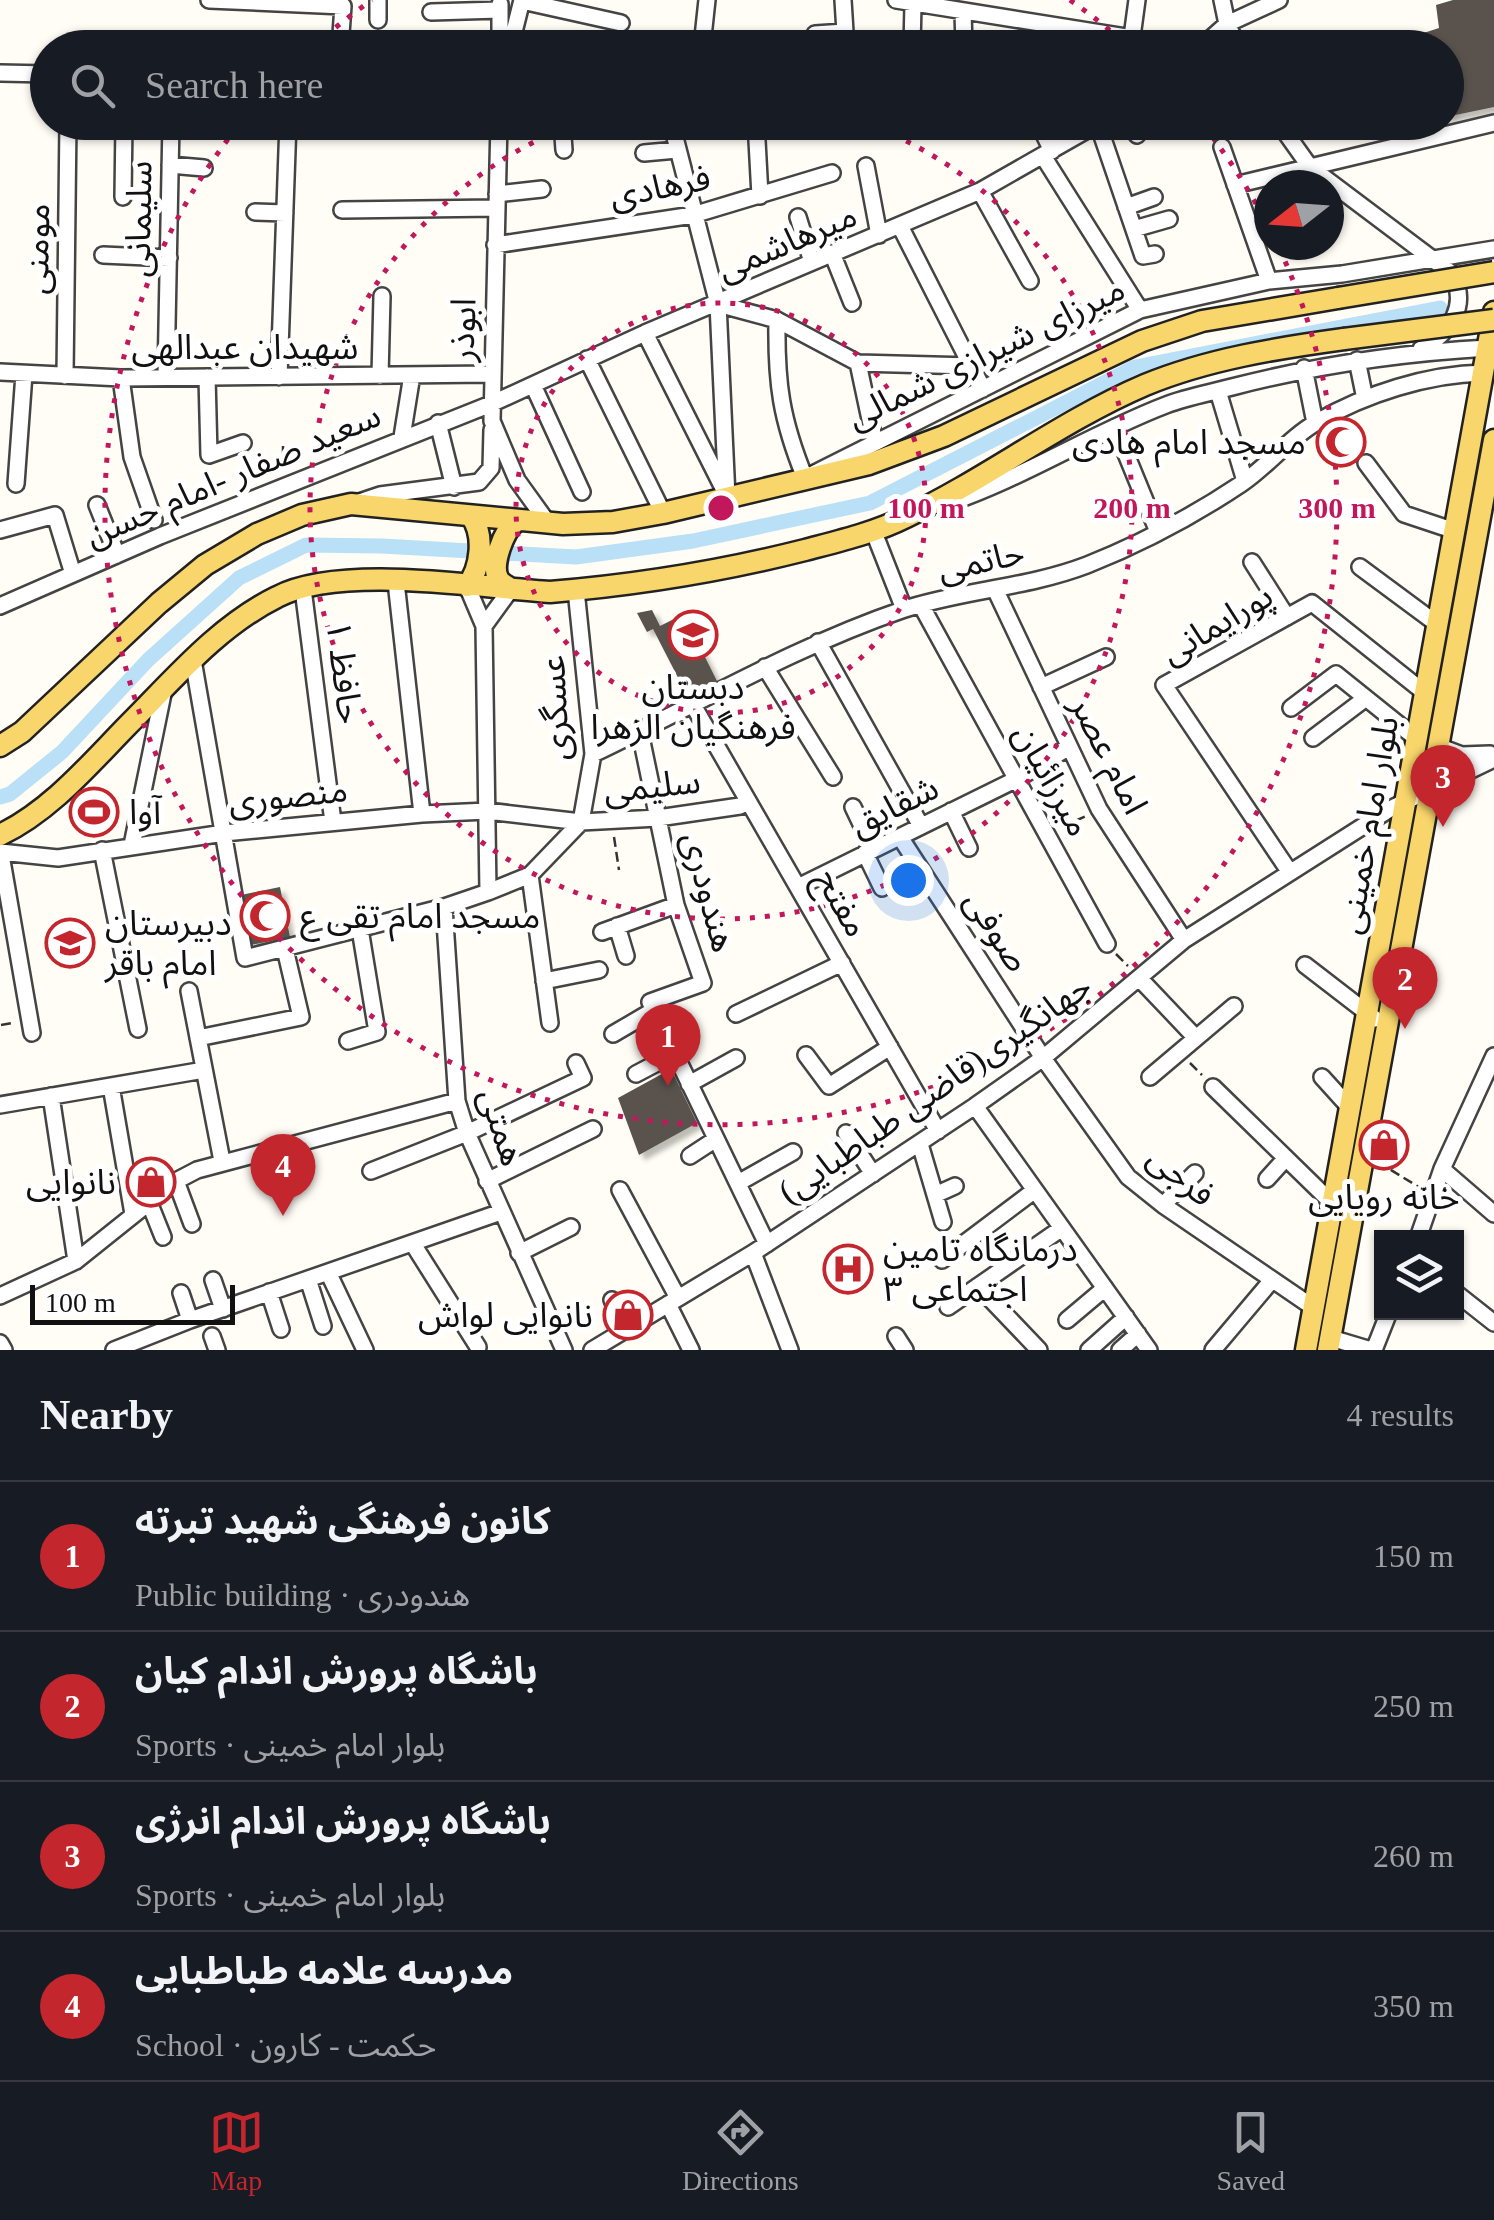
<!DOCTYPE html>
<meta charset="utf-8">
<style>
:root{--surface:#171b24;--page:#242831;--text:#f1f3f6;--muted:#9ea1a6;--line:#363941;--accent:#c4262e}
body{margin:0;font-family:"Times New Roman","Noto Sans Arabic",serif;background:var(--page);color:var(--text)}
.controls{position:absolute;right:30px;bottom:30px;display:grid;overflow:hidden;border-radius:0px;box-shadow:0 2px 8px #0004}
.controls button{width:90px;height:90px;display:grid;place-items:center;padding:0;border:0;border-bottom:2px solid var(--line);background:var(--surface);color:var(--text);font:50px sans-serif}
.compass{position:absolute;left:1254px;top:170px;width:90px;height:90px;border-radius:50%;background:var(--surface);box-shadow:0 2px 8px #0004;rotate:253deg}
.scale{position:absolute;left:30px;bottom:25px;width:205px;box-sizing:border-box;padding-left:10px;border:5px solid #111;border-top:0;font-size:28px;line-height:35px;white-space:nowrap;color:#111;-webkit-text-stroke:8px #fff;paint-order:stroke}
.you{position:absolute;left:908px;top:880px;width:35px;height:35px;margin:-25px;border:8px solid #fff;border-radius:50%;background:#1a73e8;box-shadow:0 0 0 15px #1a73e833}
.badge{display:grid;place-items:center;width:65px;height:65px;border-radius:50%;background:var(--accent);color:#fff;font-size:32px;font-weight:700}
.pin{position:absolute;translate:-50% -82px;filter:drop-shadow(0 2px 5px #0008)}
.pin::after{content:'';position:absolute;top:52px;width:35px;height:30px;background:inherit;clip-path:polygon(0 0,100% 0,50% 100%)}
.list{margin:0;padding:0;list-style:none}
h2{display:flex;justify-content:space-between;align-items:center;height:130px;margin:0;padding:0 40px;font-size:42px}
h2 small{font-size:32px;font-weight:400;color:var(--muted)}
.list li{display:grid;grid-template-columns:65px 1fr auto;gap:30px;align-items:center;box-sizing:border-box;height:150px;padding:0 40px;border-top:2px solid var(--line)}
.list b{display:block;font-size:38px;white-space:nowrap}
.list p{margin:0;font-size:32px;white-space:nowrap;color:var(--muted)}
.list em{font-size:32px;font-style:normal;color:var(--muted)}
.icon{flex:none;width:55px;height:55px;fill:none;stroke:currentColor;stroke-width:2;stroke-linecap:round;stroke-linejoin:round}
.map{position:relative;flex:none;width:1494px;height:1350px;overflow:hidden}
.search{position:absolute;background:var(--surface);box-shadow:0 2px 8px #0004;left:30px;right:30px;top:30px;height:110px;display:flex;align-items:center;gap:25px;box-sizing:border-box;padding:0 35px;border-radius:55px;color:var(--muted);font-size:38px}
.sheet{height:730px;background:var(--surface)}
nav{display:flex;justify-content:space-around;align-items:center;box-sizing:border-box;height:140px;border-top:2px solid var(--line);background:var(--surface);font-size:28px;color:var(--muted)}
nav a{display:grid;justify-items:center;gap:5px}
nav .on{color:var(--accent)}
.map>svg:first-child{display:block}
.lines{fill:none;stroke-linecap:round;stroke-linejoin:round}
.canal{stroke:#b9e0f7;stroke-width:15}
.building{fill:#5a524d;filter:url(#shadow)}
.minor-casing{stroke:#444;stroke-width:20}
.major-casing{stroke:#222;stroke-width:25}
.path{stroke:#333;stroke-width:2.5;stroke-dasharray:10 5;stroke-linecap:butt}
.minor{stroke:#fff;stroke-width:15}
.major{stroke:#f9d66b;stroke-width:20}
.major-bridge-casing{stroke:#222;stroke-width:25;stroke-linecap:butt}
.major-bridge{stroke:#f9d66b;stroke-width:20}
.ring{fill:none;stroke:#c2185b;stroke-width:5;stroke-dasharray:5 10}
.labels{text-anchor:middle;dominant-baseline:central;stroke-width:10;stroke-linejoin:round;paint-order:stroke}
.street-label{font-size:35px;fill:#111;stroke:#fff}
.poi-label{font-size:35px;fill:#111;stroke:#fff;text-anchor:start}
.centre{fill:#c2185b;stroke:#fff;stroke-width:5}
.ring-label{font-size:30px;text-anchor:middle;font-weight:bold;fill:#c2185b;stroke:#fff;stroke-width:10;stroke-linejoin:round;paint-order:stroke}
</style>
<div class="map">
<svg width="1494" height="1350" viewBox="0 0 1494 1350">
<defs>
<filter id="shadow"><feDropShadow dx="5.5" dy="5.5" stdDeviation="2.5" flood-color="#0004"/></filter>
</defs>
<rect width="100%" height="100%" fill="#fffdf5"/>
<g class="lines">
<path class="canal" d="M0,797l10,-3 52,-42 86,-92 91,-82 67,-33 76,1 194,11 117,-16 177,-38 265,-136 305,-59"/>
</g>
<path class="building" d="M1453,0h41v107l-48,10v-69l-65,-1 58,-19 -3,-23z
M1370,122h46v2l-45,10z
M652,610l8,16 30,-15 6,12 -6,4 27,54 -29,16 -35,-68 -6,3 -10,-19z
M280,887l10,50 -39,8 -10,-50z
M671,1069l26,54 -58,32 -21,-57z"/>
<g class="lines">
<g class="minor-casing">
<path id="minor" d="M209,0l134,6 -3,42
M843,0l3,48
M896,0l299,48
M1222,0l5,24 12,24
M522,1l99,22
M500,4v44
M963,11l1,37
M431,12l69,-2
M378,20v-20
M815,34l30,-2
M703,37l4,-37
M1132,37l5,-37
M510,48l12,-48
M912,48l1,-45
M1200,48l27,-24 52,-24
M0,73l48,1
M499,122l-7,299 25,59 31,43
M562,122l2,28
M671,122l47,182 9,193
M756,122l4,74
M1038,122l14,29
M1134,122l3,13
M1278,122l32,45 141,106c19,32 -1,60 -30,76
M1098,124l45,132 12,-2
M1222,147l47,134
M644,153l33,-3
M1043,156l97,154
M170,165l34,3
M866,166l13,69
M1235,185l259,-62
M980,191l50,90
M497,194l45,-5
M123,197l1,-75
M1126,207l28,-10
M342,210l154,-2
M255,212l30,1
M798,217l14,45
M900,226l83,163
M1134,229l35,-10
M495,245l198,-30 139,-42
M832,253l20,50
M103,255l66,3
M718,304l59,16 81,43 113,3
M777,320c-1,63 4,99 28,158l335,-168 129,-29 73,-7 152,-25
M645,333l79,157
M587,359l76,154
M1357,360l8,39
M858,363l17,80
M1304,368l11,55
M0,372l121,6 370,-4
M65,376l3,-254
M380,376l2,-80
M166,377l5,-255
M207,377l2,78 34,-12
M279,377l9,-255
M121,378l11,79 22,63
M533,385l49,107
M1218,391l27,90
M438,423l16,64
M1115,427l43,105
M402,437l10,-62
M1366,463l38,51 51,17
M16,484l8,-110
M356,503l24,-8 99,-13 12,-14 1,-38
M97,505l20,50
M943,505c77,-25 147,-71 223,-100 21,-8 44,-12 66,-18 85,-22 168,-34 256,-39
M0,530l55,-15 18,59
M873,530l31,79
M1252,562l35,55
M1360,567l77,57
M396,582l26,232
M467,586l17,40 4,266
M303,589l30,233
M995,589l104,220 85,131
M921,605l186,339
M0,606l160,-70 331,-132 154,-71 335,-142 121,-69
M484,626l27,-37
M818,642l103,184
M193,660l52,298 199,-51 44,-15 42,-17 51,-53 77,-4 82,-12
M765,667l68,110
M1041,687l65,-30
M693,705l245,426
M1291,708l45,-34 81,65
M640,732l36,173 27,78 -53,19 117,242
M1313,738l53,-40
M1438,746l24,9 28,-1
M593,754c103,-49 201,-107 309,-144 60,-20 125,-22 185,-45 53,-21 106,-49 154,-81 27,-18 48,-46 76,-62 48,-28 111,-48 166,-49
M853,807l20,42
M951,811l18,37
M900,837l143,221 85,119 35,28 151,103
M132,845l32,-156
M102,850l36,179
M0,852l58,6 166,-25 198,-19 65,-3 94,11 12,-68 -17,-164
M865,853l17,35
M1,855l31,178
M1289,871l-125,-186 148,-82 113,90
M530,875l20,148
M798,887l219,-108 52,-32
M444,907l13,194 10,32 97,217
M617,926l9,30
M602,932l74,-27
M1305,965l70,54
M1139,978l57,60
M544,981l55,-11
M189,991l33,170
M736,1014l106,-51
M613,1034l41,-24
M198,1038l103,-21 -16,-68
M348,1041l29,-9 -17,-103
M806,1055l23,31 61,-39
M636,1074l38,-20
M1150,1077l84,-71
M1322,1077l28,31
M689,1084l47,-26
M111,1086l22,128
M1213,1087l120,117
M51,1096l25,165
M0,1105l204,-35
M975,1106l174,244
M846,1133l27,41
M920,1144l23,78
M690,1156l26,-17
M1442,1169l52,45
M371,1171l96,-38 116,-55 -7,-15
M1267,1179l19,-21
M176,1181l16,43
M487,1181l106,-52
M738,1183l55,-31
M620,1190l58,108
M935,1195l20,-9
M149,1202l14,35
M1163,1205l32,-32
M1418,1238l24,-69 52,-113
M413,1244l65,103
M519,1253l52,-26
M753,1253l37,97
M942,1260l93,-70
M328,1272l37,78
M308,1279l15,47
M213,1280l10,29
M978,1286l61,64
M269,1292l12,37
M181,1293l9,27
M1456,1293l38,30
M0,1296l76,-35 100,-80 21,-11 260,-69
M612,1300l16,28
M668,1304l23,46
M948,1307l114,-79
M1067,1320l38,-32
M212,1336l5,14
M896,1336l9,14
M1331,1338l40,12
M0,1343l4,7
M114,1350l76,-30 311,-108
M592,1350l161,-97 222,-147 68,-48 141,-118 206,-131 104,-50
M1089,1350l37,-33
M1120,1350l18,-16
M1213,1350l59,-70
M1374,1350l15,-38"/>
</g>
<g class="major-casing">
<path id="major" d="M467,586c14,-18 18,-51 4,-70
M511,589c-4,-3 -11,-6 -13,-11 -7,-14 6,-47 17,-56
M0,746l22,-14 137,-129 46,-38 52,-31 45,-19 49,-11 212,20 50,-2 50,-9 206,-49 75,-28 198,-95 60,-20 136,-23
M0,835c50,-24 88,-69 127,-109 46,-46 91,-100 150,-129 63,-33 201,-10 273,-5 85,-7 172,-21 255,-42 34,-9 69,-17 101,-33 82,-39 155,-96 239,-132 63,-26 133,-37 199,-46
M1306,1350l188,-1038
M1328,1350l166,-910"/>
</g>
<path class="path" d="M283,446v24
M1062,827l24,-11
M614,837l5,33
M1116,954l12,12
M1,1025l12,-2
M1190,1063l12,12
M1378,1162l44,27"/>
<use href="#minor" class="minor"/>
<use href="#major" class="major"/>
<g class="major-bridge-casing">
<path id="major-bridge" d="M1338,298l156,-26
M1344,339l150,-19"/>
</g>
<use href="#major-bridge" class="major-bridge"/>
</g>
<g class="ring">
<circle cx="721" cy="508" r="205"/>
<path d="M865 123A411 411 0 1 1 577 123"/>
<path d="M313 47A616 616 0 0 1 372 0M1070 0A616 616 0 0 1 1129 47M1203 125A616 616 0 0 1 1267 224M1279 248A616 616 0 1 1 239 125"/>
</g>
<defs>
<g id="mosque-ring" transform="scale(2.5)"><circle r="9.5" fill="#fff" stroke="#c4262e" stroke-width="1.5"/><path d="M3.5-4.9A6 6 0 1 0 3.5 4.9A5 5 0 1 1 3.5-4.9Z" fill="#c4262e"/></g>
<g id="school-ring" transform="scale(2.5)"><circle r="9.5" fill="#fff" stroke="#c4262e" stroke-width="1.5"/><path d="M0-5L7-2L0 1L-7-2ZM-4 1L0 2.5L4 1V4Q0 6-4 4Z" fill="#c4262e"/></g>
<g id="stadium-ring" transform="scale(2.5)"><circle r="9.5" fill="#fff" stroke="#c4262e" stroke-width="1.5"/><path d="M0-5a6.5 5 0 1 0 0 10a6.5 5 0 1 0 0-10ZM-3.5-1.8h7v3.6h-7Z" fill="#c4262e"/></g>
<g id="shop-ring" transform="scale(2.5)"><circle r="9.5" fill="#fff" stroke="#c4262e" stroke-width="1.5"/><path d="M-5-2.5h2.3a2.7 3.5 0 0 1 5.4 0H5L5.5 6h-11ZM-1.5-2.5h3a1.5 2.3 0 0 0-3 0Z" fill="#c4262e"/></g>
<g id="hospital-ring" transform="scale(2.5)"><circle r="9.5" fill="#fff" stroke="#c4262e" stroke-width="1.5"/><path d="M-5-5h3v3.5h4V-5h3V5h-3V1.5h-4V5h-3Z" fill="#c4262e"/></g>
</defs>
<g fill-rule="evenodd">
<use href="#mosque-ring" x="1341" y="442"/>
<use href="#school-ring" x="693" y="635"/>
<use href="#stadium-ring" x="94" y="812"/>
<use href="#mosque-ring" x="265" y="916"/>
<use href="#school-ring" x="70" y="943"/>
<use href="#shop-ring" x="1384" y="1145"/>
<use href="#shop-ring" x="151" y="1182"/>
<use href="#hospital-ring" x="848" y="1269"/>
<use href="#shop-ring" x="628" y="1315"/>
</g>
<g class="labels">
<g class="street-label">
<text transform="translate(660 187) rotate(-11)">فرهادی</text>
<text transform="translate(139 219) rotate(-89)">سلیمانی</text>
<text transform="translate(787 242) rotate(-23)">میرهاشمی</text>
<text transform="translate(37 249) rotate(-89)">مومنی</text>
<text transform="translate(463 330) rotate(-88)">ابوذر</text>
<text x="245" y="347">شهیدان عبدالهی</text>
<text transform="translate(986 353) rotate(-26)">میرزای شیرازی شمالی</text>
<text transform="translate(233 475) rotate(-23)">سعید صفار -امام حسن</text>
<text transform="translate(981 561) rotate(-12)">حاتمی</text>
<text transform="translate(1217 624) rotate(-31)">پورایمانی</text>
<text transform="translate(344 672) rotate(83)">حافظ ۱</text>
<text transform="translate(555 708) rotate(-93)">عسگری</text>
<text transform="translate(1109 755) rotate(63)">امام عصر</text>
<text transform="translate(1052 780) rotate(61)">میرزائیان</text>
<text transform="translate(652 786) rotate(-6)">سلیمی</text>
<text transform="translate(288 796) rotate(-6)">منصوری</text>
<text transform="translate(894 806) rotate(-26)">شقایق</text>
<text transform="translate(1368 825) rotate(-80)">بلوار امام خمینی</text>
<text transform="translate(709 892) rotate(75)">هندودری</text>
<text transform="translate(842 903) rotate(60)">مفتح</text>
<text transform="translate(997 931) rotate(57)">صوفی</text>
<text transform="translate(935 1089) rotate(-35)">جهانگیری(قاضی طباطبایی)</text>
<text transform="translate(502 1127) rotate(72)">همتی</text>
<text transform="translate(1181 1176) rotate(39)">فرجی</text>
</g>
<g class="poi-label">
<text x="1306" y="442" text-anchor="end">مسجد امام هادی</text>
<text x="693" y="687" text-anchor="middle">دبستان<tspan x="693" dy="40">فرهنگیان الزهرا</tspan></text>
<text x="129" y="812">آوا</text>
<text x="300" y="916">مسجد امام تقی ع</text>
<text x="105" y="923">دبیرستان<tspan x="105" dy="40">امام باقر</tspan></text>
<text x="116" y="1182" text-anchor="end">نانوایی</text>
<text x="1384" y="1197" text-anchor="middle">خانه رویایی</text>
<text x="883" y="1249">درمانگاه تامین<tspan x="883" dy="40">اجتماعی ۳</tspan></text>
<text x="593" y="1315" text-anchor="end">نانوایی لواش</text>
</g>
</g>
<circle cx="721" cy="508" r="15" class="centre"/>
<g class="ring-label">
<text x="926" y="518">100 m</text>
<text x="1132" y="518">200 m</text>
<text x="1337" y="518">300 m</text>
</g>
</svg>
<div class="controls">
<button><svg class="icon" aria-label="layers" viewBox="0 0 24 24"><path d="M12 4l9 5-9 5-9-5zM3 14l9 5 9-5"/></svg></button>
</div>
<svg class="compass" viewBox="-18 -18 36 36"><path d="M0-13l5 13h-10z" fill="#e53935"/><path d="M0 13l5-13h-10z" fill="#9ea1a6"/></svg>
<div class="scale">100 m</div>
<div class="you"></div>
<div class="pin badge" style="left:668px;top:1086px">1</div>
<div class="pin badge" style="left:1405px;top:1029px">2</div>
<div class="pin badge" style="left:1443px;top:827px">3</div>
<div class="pin badge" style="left:283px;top:1216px">4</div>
<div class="search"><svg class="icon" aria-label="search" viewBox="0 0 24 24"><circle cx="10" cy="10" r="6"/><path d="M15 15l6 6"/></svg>Search here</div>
</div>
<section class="sheet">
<h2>Nearby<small>4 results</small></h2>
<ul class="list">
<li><span class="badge">1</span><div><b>کانون فرهنگی شهید تبرته</b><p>Public building · هندودری</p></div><em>150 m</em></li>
<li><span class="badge">2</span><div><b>باشگاه پرورش اندام کیان</b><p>Sports · بلوار امام خمینی</p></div><em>250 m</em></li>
<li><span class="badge">3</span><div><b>باشگاه پرورش اندام انرژی</b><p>Sports · بلوار امام خمینی</p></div><em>260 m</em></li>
<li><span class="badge">4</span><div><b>مدرسه علامه طباطبایی</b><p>School · حکمت - کارون</p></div><em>350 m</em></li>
</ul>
</section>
<nav>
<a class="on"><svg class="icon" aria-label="map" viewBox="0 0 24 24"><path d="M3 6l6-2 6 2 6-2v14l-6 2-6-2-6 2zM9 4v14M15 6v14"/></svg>Map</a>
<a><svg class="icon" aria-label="directions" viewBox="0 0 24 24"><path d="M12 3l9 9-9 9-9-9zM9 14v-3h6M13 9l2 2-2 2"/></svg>Directions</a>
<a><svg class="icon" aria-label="saved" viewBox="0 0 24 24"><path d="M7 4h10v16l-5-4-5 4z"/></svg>Saved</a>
</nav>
